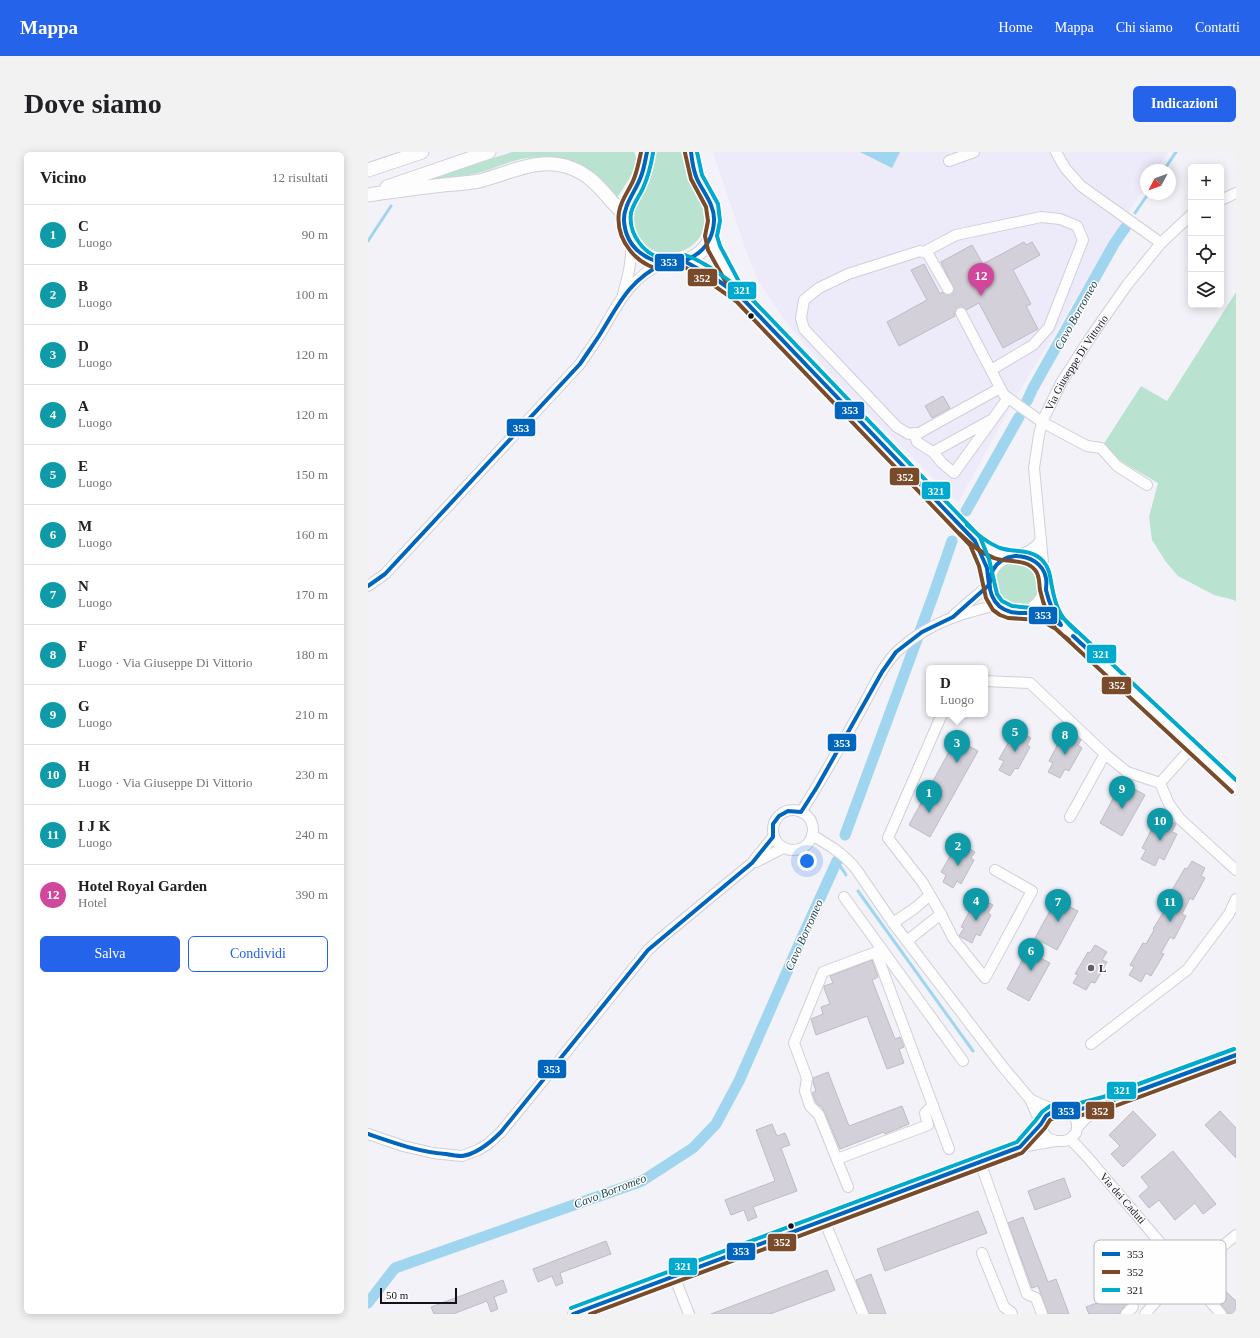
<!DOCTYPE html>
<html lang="it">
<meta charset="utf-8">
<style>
:root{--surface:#fff;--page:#f2f2f2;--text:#202124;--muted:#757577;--line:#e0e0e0;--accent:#2563eb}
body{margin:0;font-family:Georgia,serif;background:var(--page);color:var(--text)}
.controls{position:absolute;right:12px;top:12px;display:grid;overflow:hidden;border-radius:6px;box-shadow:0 2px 10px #0003}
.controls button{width:36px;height:36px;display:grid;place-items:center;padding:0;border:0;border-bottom:1px solid var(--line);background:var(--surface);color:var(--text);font:20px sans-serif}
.compass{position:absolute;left:772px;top:12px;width:36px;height:36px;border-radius:50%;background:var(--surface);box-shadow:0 2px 10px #0003;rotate:229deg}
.scale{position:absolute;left:12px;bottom:10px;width:77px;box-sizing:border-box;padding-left:4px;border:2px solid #13111c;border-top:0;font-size:11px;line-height:14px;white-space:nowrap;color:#13111c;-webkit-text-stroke:3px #fefefe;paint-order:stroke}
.you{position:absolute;left:439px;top:709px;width:14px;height:14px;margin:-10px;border:3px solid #fff;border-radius:50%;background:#1a73e8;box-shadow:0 0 0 6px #1a73e833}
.badge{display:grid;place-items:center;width:26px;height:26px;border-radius:50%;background:var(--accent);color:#fff;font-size:13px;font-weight:700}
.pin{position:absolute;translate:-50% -33px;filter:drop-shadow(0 1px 2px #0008)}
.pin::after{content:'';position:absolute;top:21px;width:14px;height:12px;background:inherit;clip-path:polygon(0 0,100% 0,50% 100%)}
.popup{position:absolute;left:558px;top:513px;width:62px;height:52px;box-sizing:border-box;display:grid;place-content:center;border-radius:6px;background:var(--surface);filter:drop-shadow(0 1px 3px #0005);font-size:13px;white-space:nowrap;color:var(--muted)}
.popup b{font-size:15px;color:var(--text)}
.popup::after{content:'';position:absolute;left:50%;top:100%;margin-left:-8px;border:8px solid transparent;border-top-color:var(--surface)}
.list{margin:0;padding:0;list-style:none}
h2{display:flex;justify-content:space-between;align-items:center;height:52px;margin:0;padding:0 16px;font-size:17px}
h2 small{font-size:13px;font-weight:400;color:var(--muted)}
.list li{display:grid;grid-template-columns:26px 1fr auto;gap:12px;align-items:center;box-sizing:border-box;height:60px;padding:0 16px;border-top:1px solid var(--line)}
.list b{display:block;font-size:15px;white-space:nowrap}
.list p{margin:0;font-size:13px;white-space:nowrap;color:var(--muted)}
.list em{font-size:13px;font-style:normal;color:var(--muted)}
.actions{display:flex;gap:8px;padding:12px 16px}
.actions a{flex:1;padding:9px 0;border:1px solid var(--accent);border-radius:6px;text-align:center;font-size:14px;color:var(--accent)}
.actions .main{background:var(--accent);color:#fff}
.icon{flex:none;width:22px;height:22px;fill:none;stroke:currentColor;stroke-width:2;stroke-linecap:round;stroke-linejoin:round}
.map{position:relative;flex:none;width:868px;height:1162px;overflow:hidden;border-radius:6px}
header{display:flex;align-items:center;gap:24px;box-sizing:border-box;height:56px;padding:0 20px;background:var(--accent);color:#fff}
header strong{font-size:19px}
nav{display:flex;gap:22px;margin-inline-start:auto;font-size:14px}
.intro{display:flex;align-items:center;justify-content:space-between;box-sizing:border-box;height:96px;padding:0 24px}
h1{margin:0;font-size:28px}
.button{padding:10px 18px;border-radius:6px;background:var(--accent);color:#fff;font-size:14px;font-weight:700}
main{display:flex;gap:24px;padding:0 24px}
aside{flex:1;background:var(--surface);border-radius:6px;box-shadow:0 2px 10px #0003}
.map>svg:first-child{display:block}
.built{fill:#edeafa}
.green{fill:#bae2d1}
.water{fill:#9fd5ee}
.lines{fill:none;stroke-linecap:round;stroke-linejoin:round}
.stream{stroke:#9fd5ee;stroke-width:3}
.canal{stroke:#9fd5ee;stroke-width:11}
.building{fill:#d3d0d9;stroke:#bdbbc4}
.minor-tunnel{stroke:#d1d0d8;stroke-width:10;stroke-dasharray:10 5;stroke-linecap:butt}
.minor-casing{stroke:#d1cfd8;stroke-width:12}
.major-casing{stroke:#d1cfd8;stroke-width:15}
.minor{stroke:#fdfdfe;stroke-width:10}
.major{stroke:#fdfdfe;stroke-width:13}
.bus-1-casing{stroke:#fefefe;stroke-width:7}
.bus-2-casing{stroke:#fefefe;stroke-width:7}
.bus-3-casing{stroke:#fefefe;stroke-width:7}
.bus-1{stroke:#0065bd;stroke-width:4}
.bus-2{stroke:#7a4b2a;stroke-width:4}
.bus-3{stroke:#00a9ce;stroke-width:4}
.bus-dot{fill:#13111c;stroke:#fefefe;stroke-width:1.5}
.poi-dot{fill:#616069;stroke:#fefefe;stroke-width:1.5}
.labels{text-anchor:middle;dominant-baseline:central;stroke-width:3;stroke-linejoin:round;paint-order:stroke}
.street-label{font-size:11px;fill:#13111c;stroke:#fefefe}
.poi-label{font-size:11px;font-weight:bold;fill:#13111c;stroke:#fefefe;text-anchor:start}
.water-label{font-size:12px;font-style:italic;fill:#1b3f4d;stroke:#fefefe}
.key{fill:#fefefe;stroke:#b8b7ba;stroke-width:1}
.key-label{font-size:11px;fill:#13111c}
.line-badge{stroke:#fefefe;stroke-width:1.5}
.badge-label{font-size:11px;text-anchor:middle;font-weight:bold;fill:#fff}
</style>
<header>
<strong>Mappa</strong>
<nav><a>Home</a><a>Mappa</a><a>Chi siamo</a><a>Contatti</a></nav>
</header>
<div class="intro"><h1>Dove siamo</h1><a class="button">Indicazioni</a></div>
<main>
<aside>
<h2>Vicino<small>12 risultati</small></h2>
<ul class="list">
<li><span class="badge" style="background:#0f9aa8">1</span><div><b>C</b><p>Luogo</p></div><em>90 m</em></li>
<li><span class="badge" style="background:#0f9aa8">2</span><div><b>B</b><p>Luogo</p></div><em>100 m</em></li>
<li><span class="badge" style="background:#0f9aa8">3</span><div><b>D</b><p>Luogo</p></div><em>120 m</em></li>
<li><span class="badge" style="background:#0f9aa8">4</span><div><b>A</b><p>Luogo</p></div><em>120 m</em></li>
<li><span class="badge" style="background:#0f9aa8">5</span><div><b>E</b><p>Luogo</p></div><em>150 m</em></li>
<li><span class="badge" style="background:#0f9aa8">6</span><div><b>M</b><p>Luogo</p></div><em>160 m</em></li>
<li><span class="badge" style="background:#0f9aa8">7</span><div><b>N</b><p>Luogo</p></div><em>170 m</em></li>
<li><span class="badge" style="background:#0f9aa8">8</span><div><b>F</b><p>Luogo · Via Giuseppe Di Vittorio</p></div><em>180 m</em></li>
<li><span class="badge" style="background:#0f9aa8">9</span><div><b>G</b><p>Luogo</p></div><em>210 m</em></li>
<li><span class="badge" style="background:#0f9aa8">10</span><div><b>H</b><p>Luogo · Via Giuseppe Di Vittorio</p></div><em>230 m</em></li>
<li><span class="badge" style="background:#0f9aa8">11</span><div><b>I J K</b><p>Luogo</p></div><em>240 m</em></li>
<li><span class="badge" style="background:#d1479c">12</span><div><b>Hotel Royal Garden</b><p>Hotel</p></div><em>390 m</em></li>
</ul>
<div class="actions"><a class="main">Salva</a><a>Condividi</a></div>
</aside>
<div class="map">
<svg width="868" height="1162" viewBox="0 0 868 1162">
<rect width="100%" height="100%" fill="#f3f2f9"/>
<path class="built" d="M345,0h455l-12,18h-10v16l-26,39 -107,177 -55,101 -121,-121 -51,-60 -27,-40 -10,-23z"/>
<path class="green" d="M144,0h122l3,7 -3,12 -17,27c-21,-31 -59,-46 -96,-39 -16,4 -31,11 -47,15 -14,3 -28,3 -42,5l1,-2z
M286,0h30c1,12 4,24 9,35 7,14 15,18 12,36 -4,28 -38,39 -59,23 -8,-5 -13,-17 -14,-26 -3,-16 10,-25 15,-38 4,-10 6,-20 7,-30z
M868,140v310l-2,-2 -20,-5 -36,-19 -12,-14 -14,-22 -3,-23 9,-34 -31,-18 -26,-17 40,-62 26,15z
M627 432a22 22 0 1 1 44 0a22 22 0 1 1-44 0Z"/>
<path class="water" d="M492,0h40l-8,16z"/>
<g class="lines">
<path class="stream" d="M796,18l12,-18
M767,61l13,-19
M0,89l23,-35
M469,709l9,14
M490,739l115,160"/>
<path class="canal" d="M659,249l6,-13 81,-144 11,-16
M598,359l53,-94
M477,683l88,-239 19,-55
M0,1151l27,-35 247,-87 51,-33 23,-24 23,-43 61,-139 37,-81"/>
</g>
<path class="building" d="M656,90l2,3 6,-3 8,13 -27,15 18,34 -5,2 12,23 -35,19 -24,-45 -13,7 -4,-3h-4l-3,5v4l-56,30 -12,-24 40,-22 -16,-30 13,-6 16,30 2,-2 6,3 5,-2 1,-4 -13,-27 31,-17 11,19z
M575,244l7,12 -18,10 -7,-12z
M652,580l11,6 -4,7 3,2 -12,22 -3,-1 -5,8 -11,-6 5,-9 -5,-2 12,-21 4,2z
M701,580l12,8 -3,5 4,3 -13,23 -4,-2 -5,9 -12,-6 5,-9 -4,-2 12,-23 3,2z
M588,587l22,12 -48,86 -21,-12z
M754,630l23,13 -23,41 -22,-13z
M794,665l14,7 -4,8 5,2 -13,26 -5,-3 -4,9 -14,-7 5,-9 -4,-2 12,-23 3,2z
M593,692l14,8 -4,6 3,2 -13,24 -4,-3 -4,7 -10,-6 3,-7 -5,-3 12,-21 3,1z
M824,709l13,7 -4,8 4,2 -12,22 -3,-2 -8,16 4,2 -12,23 -4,-2 -9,16 3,1 -13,22 -5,-3 -5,9 -12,-7 5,-8 -4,-2 13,-22 3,1 8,-14 -1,-1 23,-37 -4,-2 13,-22 2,1z
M612,746l13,7 -5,8 3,2 -11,21 -4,-2 -4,9 -13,-7 5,-8 -3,-1 12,-22 3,1z
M688,748l22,11 -21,39 -22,-12z
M727,793l12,7 -5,8 5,2 -12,21 -4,-1 -5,8 -13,-7 5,-8 -3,-1 13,-22 2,1z
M659,799l23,12 -21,38 -22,-12z
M504,808l6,17 -6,3 23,59 5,-2 4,10 -5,2 5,14 -17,6 -20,-53 -51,19 -5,-16 12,-5 -2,-7 9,-3 -6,-16v-2l9,-3 -3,-7z
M460,920l21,54 53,-20 7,18 -24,10 -1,-2 -44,17 -15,-36 -4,-7h-2l-3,-4 -4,-9 4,-2 -3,-9v-4z
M765,959l23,24 -33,32 -12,-13 9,-8 -11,-11z
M852,959l16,17v30l-31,-33z
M404,972l5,12 8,-3 5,12 -9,3 16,43 -44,16 4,10 -9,4 -4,-11 -13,5 -6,-15 50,-19 -19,-51z
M805,999l43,53 -13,10 -8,-11 -20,17 -16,-20 -10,8 -10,-12 10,-9 -8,-10z
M696,1026l7,19 -36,13 -7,-19z
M610,1059l9,22 -102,38 -8,-22z
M655,1065l25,65 8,-3 13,35h-21l-10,-28 -6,2 -24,-65z
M238,1089l5,13 -51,19 3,10 -7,3 -4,-10 -14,6 -5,-13z
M459,1118l8,20 -65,24h-59z
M783,1121l7,18 -3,2 -20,8h-4l-6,4 -5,8 -3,1h-28l-3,-7 33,-12 -3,-8z
M503,1122l15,40h-17l-13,-34z
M842,1125l26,24v13h-8l-2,-4 -23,-26z
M135,1128l4,12 -13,5 4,12 -7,3 -4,-11 -34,13h-19l-3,-7z"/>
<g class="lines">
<path class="minor-tunnel" d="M580,137l13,24"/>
<g class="minor-casing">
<g id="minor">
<path d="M688,0l9,16 16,18 80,57"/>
<path d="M581,9l25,-9"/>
<path d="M853,48l15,-7"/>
<path d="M556,100l32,-17 85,-18 19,2 17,7 6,14 -34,87 -16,18 -42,25"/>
<path d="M580,137l-20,-35 -8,-3 -72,23 -29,14 -15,12 -3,18 3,11 93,98 12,7 10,-1 81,-45"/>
<path d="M255,142c5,-18 9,-32 8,-51"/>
<path d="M593,161l43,82 38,27 45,24 14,2 16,18 30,19"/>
<path d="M546,281l3,9 16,10 9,11 12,10 54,-75"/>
<path d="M565,300l56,-31"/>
<path d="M650,403c10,-3 17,-6 23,-15"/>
<path id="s1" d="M676,421l-10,-105 5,-33 3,-13 19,-39 29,-45 37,-53 34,-42 30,-28"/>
<path d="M0,434l17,-12 195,-210c6,-9 13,-19 19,-28 18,-30 30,-59 65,-73"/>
<path d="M586,463l17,-15 18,-15"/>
<path d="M617,529l45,2 75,71"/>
<path d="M824,595l-32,36 9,21 11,15 56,51"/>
<circle cx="425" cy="678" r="20"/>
<path d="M433,660c22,-34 42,-70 62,-106 10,-18 21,-44 38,-58 30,-26 59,-34 96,-43"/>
<path d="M702,665l35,-63 22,18 33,11"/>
<path d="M444,683c17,10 32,19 44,34l37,54 110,144 27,32 11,25 3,10 4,4 8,3h9l5,-2 6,-6 1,-5v-6l-3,-5 -7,-6h-9l-6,1 -6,4 -5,8 -21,23"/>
<path d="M388,710l27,-14"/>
<path d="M476,745l119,164"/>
<path d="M573,762l12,24 32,40 47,-87 -37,-21"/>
<path d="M525,771l22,-15 15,-13 -7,-12 -35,-45 54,-124"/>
<path d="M539,789l34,-27 -11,-19"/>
<path d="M723,892l96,-74 42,-56 7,-15"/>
<path d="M662,947l10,5 18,7"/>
<path d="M699,959l38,-8 131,-48"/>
<path d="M709,976l8,-9 17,-14"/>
<path d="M0,982l35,12 30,7 19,2 10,1 16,-6 10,-6 13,-12 41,-50 106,-132 12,-11 92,-76 21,-26"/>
<path d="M702,987c15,14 28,31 42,47 37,43 72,86 109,128"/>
<path d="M469,1007l91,-34 -3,-12 8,-8"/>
<path d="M612,1010l47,132 9,4 6,16"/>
<path d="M480,1035l-29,-72 -9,-9 -5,-15 2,-13 -13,-35 29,-71 53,-20 73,197"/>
<path d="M456,1068l39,94"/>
<path d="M614,1101l22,54 7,5 1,2"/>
<path d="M306,1124l15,38"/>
<path d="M205,1162l447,-167 36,-6"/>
<path d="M758,1162l7,-7"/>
<path d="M777,1162l13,-15 78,-64"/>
</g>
</g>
<g class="major-casing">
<path id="major" d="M279,0c-2,11 -4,22 -9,32 -6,13 -14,22 -14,37 3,56 89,56 90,0 0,-17 -10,-28 -17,-42 -3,-8 -5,-19 -6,-27
M0,18l54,-18
M19,35l102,-35
M0,43c25,-4 50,-7 75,-10 12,-1 25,-2 36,-4 31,-8 60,-25 92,-13 25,9 35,30 54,47
M343,84l3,12 24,44
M316,109l29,16 28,20 234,244 7,13 7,26
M607,389l16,10 20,5
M620 432a29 29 0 1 1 58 0a29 29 0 1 1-58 0Z
M678,436l4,13 10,23
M656,460l14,2 22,10 176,164"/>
</g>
<use href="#minor" class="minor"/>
<use href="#major" class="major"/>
<g class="bus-1-casing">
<path id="bus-1" d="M279,0c-2,9 -3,18 -7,27 -5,13 -17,27 -16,42 4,55 87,56 90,0 1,-16 -11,-29 -17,-42 -4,-9 -5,-18 -6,-27
M647,404c14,0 28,7 31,22 1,4 0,8 0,12 3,12 8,25 15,35 -7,-5 -15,-9 -22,-11 -10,-2 -19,0 -28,-2 -19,-5 -26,-25 -18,-42 5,-9 13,-13 22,-14z
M0,434l17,-12 195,-210c6,-9 13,-19 19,-28 20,-32 29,-55 65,-73
M705,484l23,21
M705,484l23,21
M0,982c26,9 51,18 78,20 5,1 11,2 16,2 15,-2 29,-14 39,-24l147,-182 104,-87 21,-26v-13l6,-8 9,-5 13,1 16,-25 65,-115 14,-20 26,-20 31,-15 36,-32 -2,-17 -12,-27 -234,-244 -28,-20 -29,-16
M205,1162l447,-167 21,-23 5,-8 6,-4 25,-2 28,-7 131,-48"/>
</g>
<g class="bus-2-casing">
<path id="bus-2" d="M273,0c-2,10 -4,20 -8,29 -5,11 -12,19 -14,31 -4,28 18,55 46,58 6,1 13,-4 18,-3 3,0 6,3 8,4 16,9 31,20 46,31l233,243 9,21 7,32 7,12 7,5 8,3 32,2 16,9 176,163
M317,1l6,26 15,28 2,14 -3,15 3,14 26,47
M591,381c10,10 21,20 35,25 13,5 31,0 41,12 5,5 4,14 5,20 3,13 8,27 15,38 4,5 9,8 14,12
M222,1162l432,-161 23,-25 5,-8 4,-2 24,-2 29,-7 129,-48"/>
</g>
<g class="bus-3-casing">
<path id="bus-3" d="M329,0l5,23 16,29 2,17 -3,15 3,10 24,45
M285,1c-2,12 -5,24 -10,35 -4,9 -10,16 -12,25 -3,21 14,45 36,45 7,0 14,-5 21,-2 21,8 39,24 57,36l235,245 9,22 8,35 5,7 10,5 31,3 21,10 172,161
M599,373c10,9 20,18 33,23 15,5 31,0 43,13 7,8 7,16 9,26 2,11 6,26 14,34 3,4 7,7 11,11
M203,1156l446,-166 19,-22 6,-8 8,-6 26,-2 27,-7 131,-48"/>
</g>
<use href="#bus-1" class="bus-1"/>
<use href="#bus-2" class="bus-2"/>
<use href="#bus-3" class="bus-3"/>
</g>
<g class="bus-dot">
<circle cx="383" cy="164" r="3.5"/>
<circle cx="423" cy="1074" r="3.5"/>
</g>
<circle class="poi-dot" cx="723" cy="816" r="4"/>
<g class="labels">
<g class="street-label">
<text stroke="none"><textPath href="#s1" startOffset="221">Via Giuseppe Di Vittorio</textPath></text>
<text transform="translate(755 1046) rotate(49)">Via dei Caduti</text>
</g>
<g class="poi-label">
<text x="731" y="816">L</text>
</g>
<g class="water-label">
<text transform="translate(708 163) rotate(-61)">Cavo Borromeo</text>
<text transform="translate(436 783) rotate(-66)">Cavo Borromeo</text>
<text transform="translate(242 1039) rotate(-21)">Cavo Borromeo</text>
</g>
</g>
<rect x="726" y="1088" width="132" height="64" rx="6" class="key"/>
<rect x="734" y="1100" width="18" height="4" fill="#0065bd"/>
<rect x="734" y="1118" width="18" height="4" fill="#7a4b2a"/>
<rect x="734" y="1136" width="18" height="4" fill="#00a9ce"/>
<g class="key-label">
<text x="759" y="1106">353</text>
<text x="759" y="1124">352</text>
<text x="759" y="1142">321</text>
</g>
<g class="line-badge">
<rect x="286" y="101" width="31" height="19" rx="4" fill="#0065bd"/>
<rect x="319" y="116" width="31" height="19" rx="4" fill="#7a4b2a"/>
<rect x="359" y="129" width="30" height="19" rx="4" fill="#00a9ce"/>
<rect x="466" y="249" width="31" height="19" rx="4" fill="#0065bd"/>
<rect x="138" y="266" width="30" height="19" rx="4" fill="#0065bd"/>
<rect x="521" y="315" width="31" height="19" rx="4" fill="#7a4b2a"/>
<rect x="553" y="329" width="30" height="19" rx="4" fill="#00a9ce"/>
<rect x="660" y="454" width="30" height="19" rx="4" fill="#0065bd"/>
<rect x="718" y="492" width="31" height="20" rx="4" fill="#00a9ce"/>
<rect x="733" y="524" width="31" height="19" rx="4" fill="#7a4b2a"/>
<rect x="459" y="581" width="30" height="19" rx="4" fill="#0065bd"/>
<rect x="169" y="907" width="30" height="20" rx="4" fill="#0065bd"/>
<rect x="738" y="929" width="31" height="19" rx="4" fill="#00a9ce"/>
<rect x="717" y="949" width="30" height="19" rx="4" fill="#7a4b2a"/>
<rect x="683" y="949" width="30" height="19" rx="4" fill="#0065bd"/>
<rect x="399" y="1081" width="30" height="19" rx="4" fill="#7a4b2a"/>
<rect x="358" y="1090" width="30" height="19" rx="4" fill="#0065bd"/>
<rect x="300" y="1105" width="30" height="19" rx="4" fill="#00a9ce"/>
</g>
<g class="badge-label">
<text x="301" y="114">353</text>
<text x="334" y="130">352</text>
<text x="374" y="142">321</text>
<text x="482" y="262">353</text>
<text x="153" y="280">353</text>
<text x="537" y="329">352</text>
<text x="568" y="343">321</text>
<text x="675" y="467">353</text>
<text x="733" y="506">321</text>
<text x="749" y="537">352</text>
<text x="474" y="595">353</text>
<text x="184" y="921">353</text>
<text x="754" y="942">321</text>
<text x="732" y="963">352</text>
<text x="698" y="963">353</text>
<text x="414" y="1094">352</text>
<text x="373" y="1103">353</text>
<text x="315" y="1118">321</text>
</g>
</svg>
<div class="controls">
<button>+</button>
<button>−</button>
<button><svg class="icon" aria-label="locate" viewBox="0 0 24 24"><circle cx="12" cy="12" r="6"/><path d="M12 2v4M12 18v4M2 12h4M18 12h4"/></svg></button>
<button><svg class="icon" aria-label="layers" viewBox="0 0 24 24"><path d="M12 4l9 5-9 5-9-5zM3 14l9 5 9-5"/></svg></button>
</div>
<svg class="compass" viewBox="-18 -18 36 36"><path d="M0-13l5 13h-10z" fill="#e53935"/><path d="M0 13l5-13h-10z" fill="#757577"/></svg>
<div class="scale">50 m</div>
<div class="you"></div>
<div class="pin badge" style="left:561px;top:661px;background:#0f9aa8">1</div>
<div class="pin badge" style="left:590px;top:714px;background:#0f9aa8">2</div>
<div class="pin badge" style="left:589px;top:611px;background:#0f9aa8">3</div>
<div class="popup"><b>D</b>Luogo</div>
<div class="pin badge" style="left:608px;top:769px;background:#0f9aa8">4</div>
<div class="pin badge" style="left:647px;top:600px;background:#0f9aa8">5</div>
<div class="pin badge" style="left:663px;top:819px;background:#0f9aa8">6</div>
<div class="pin badge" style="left:690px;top:770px;background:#0f9aa8">7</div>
<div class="pin badge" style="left:697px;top:603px;background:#0f9aa8">8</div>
<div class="pin badge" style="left:754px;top:657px;background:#0f9aa8">9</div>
<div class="pin badge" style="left:792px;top:689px;background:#0f9aa8">10</div>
<div class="pin badge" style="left:802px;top:770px;background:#0f9aa8">11</div>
<div class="pin badge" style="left:613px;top:144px;background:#d1479c">12</div>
</div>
</main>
